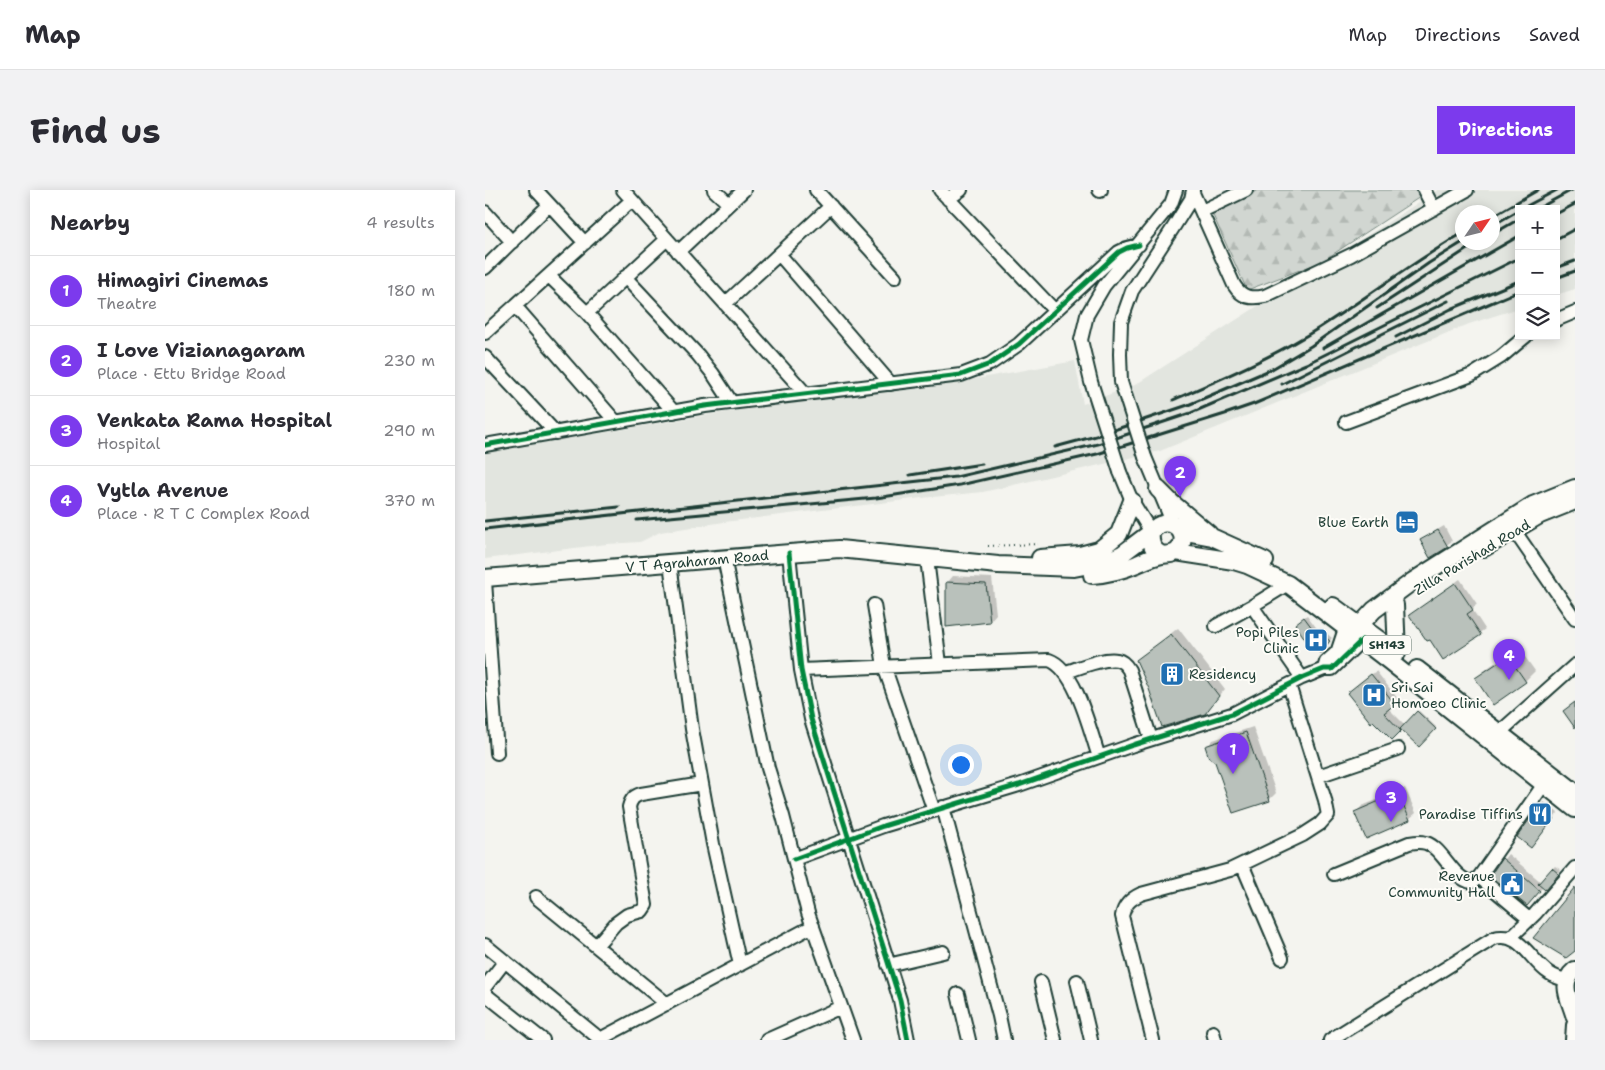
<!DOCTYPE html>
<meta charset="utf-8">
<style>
:root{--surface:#fff;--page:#f2f2f3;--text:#2b2b33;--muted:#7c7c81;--line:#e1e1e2;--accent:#7c3aed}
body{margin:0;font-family:"Shantell Sans",sans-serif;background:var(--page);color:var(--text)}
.controls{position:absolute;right:15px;top:15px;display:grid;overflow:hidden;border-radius:0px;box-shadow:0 2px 12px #0003}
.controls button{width:45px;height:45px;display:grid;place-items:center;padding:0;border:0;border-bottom:1px solid var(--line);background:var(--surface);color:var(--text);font:25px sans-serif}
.compass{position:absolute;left:970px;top:15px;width:45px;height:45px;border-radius:50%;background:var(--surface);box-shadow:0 2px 12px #0003;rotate:55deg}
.you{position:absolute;left:475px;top:574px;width:18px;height:18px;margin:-12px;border:4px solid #fff;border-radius:50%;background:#1a73e8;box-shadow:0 0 0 8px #1a73e833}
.badge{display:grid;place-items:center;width:32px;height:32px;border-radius:50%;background:var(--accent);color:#fff;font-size:16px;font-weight:700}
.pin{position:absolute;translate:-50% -41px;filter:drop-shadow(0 1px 2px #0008)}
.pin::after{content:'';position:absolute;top:26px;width:18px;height:15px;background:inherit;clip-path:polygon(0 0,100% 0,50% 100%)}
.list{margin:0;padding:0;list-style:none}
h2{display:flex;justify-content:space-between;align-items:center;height:65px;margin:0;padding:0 20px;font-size:21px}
h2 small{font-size:16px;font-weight:400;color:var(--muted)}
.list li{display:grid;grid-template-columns:32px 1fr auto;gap:15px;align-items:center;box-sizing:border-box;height:70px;padding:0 20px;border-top:1px solid var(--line)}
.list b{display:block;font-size:19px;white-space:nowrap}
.list p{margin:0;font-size:16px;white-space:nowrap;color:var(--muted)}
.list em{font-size:16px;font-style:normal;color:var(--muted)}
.icon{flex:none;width:28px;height:28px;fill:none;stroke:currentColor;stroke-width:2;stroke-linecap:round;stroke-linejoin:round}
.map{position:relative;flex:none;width:1090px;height:850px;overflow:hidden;border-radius:0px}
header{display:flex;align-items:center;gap:30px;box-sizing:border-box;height:70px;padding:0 25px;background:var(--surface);border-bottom:1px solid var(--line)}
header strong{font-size:24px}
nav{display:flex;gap:28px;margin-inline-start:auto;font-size:18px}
.intro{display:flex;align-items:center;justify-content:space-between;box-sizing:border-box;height:120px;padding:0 30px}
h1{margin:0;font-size:35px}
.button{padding:12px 22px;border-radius:0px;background:var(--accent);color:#fff;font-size:18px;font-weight:700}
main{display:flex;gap:30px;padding:0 30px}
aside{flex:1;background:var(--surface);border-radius:0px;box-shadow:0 2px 12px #0003}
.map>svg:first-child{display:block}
.built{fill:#e2e5df;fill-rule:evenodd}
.forest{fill:url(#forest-firs);stroke:#788a82}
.shadow{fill:#0003}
.building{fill:#b9c1bb;stroke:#1f3d34}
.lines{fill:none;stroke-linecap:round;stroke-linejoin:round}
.minor-casing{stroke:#1f3d34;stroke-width:16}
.major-casing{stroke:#1f3d34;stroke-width:20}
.path{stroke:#1f3d34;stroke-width:2;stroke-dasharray:1 4;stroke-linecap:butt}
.minor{stroke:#fdfcf7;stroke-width:12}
.major{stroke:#fdfcf7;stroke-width:16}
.rail{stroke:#1f3d34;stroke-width:3}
.minor-bridge-casing{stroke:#1f3d34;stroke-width:16;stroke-linecap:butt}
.minor-bridge{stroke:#fdfcf7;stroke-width:12}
.cycleway-casing{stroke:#fdfcf7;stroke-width:8}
.cycleway{stroke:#00873e;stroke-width:5}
.labels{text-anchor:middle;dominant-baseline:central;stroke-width:4;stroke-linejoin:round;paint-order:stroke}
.shield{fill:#fdfcf7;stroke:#62766e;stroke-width:1}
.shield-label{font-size:12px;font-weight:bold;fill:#1f3d34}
.poi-label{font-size:14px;fill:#1f3d34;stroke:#fdfcf7;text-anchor:end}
.street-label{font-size:14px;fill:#1f3d34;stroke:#fdfcf7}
</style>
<header>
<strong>Map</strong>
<nav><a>Map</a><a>Directions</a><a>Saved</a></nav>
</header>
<div class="intro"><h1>Find us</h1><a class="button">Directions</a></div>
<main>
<aside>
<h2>Nearby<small>4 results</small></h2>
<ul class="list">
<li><span class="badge">1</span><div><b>Himagiri Cinemas</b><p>Theatre</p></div><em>180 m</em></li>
<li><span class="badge">2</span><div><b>I Love Vizianagaram</b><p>Place · Ettu Bridge Road</p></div><em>230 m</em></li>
<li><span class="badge">3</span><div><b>Venkata Rama Hospital</b><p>Hospital</p></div><em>290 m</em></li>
<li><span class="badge">4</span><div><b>Vytla Avenue</b><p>Place · R T C Complex Road</p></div><em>370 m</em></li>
</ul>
</aside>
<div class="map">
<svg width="1090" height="850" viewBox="0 0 1090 850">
<defs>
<pattern id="forest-firs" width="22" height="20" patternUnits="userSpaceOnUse" patternTransform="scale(1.25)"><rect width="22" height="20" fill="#d1d6d1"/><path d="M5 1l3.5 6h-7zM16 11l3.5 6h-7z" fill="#b3b9b4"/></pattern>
</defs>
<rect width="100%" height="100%" fill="#f4f4ef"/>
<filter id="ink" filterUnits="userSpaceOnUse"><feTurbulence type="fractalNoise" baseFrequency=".02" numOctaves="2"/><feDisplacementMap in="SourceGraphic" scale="10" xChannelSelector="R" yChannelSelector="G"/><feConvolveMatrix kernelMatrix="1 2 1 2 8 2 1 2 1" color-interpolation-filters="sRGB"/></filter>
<g filter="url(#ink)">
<path class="built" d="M953,0h137v99l-19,6v-86h-37v99l-50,16 -309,127 -177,41 -61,6 -198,24 -64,10 -20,10 -33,2 -122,15v-107l259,-43 186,-22 145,-26 8,43 52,-19zM978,22h30v30h-30z"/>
<path class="forest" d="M773,0h159l3,7 -99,65 -74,28 -35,-77z"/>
<path class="shadow" d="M959,336l8,15 -21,15 -9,-15 5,-5z
M468,386l39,2 4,36 -6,7 -43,-38z
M975,389l17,25 -5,5 13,20 -41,29 -33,-43z
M822,425l11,15 2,-2 12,10 -9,10 -23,-27z
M693,438l47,61 -14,17 -74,-46z
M1033,457l17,24 -10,10 -49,-2 10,-10z
M891,481l22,28 -10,9 17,17 14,-14 17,16 -17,18 -18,-16 -9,9 -39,-49z
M768,537l23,66 -7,7 -53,-39 -9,-14 6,-7z
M920,598l11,25 -7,6 -53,-7 6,-6z
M1059,612l14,11 -22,28 4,-34z
M1023,664l33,28 14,-16 6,4 -16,18 -2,-1 -12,13 -39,-25z"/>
<path class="building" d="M953,340l10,17 -18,11 -10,-18z
M461,392l40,2 4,38 -44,5z
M970,393l18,27 -6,4 14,21 -38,25 -13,-20 -3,1 -18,-26z
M819,427l11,15 1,-2 14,11 -10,12 -13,-11 -12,-18z
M686,444l48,62 -14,18 -43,13 -13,-38 -13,-29z
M1023,466l18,26 -33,23 -18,-27z
M886,484l24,30 -11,9 17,18 -9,9 -19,-19 -2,2 -24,-30z
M1090,512v26l-12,-17z
M932,521l19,18 -17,18 -19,-18z
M761,542l24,69 -37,12 -18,-51 -6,-4 -4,-12z
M913,603l12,27 -44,19 -12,-27z
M1054,616l15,12 -23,30 -14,-11z
M1017,668l38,33 -13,15 -37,-30z
M1067,678l7,6 -14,16 -7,-6z
M1090,697v64l-9,7 -33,-20z"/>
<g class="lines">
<g class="minor-casing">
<path id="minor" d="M51,0l49,53
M138,0l183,204
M229,0l15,14
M331,0l79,87
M455,0l115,121
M614,0l1,1 1,-1
M939,0l10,19
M708,3l41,92c8,13 17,14 31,11l86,-41 116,-65
M463,9l13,-9
M717,21l44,-21
M0,22l27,30
M193,62l66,-62
M294,64l112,130
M0,78l64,-63
M64,86l38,37 87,99
M140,87l73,78 15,19 19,29
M240,114l106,-98
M30,116l101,116
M102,123l80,-74
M1071,130l19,-8
M0,143l147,-133
M0,167l71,76
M606,192l-10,-42 6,-25 17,-29 67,-82 5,-14
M636,192l-1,-28 1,-32 11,-31 41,-63 18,-29 2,-9
M861,232l126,-47 29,-18 25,-21
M0,255l220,-39 256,-31 29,-11 29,-20 100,-92 8,-4 12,-3
M660,267l28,67
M635,282l12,29 19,31
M1024,333l66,96
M304,363l12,117 10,49 89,281 8,40
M239,368l44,210 15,48 25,97 45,127
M442,369l13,105
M185,373l22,166 21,115 27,121
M0,391l12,172
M389,415l10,61 50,145
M767,416l50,72
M731,436l36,-20 36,-22
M839,479l2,-7 20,-18
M316,480l248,-10c27,9 41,71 50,97
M581,482c13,-4 38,-15 51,-12 6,1 9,5 12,10l22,69
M1015,542l75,-67
M833,586l80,-27
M458,617l56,209 5,24
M309,669l89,-33 136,-41 114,-40 99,-31 70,-36 22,-9h8l30,-29
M757,674l40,94
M849,684l75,-31c6,-1 11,-2 17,0 17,5 27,37 46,39l7,-5 65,-93
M994,687l50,42
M51,707l131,107
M1025,748l25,-24 40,-46
M0,755l115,94 213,-113
M111,756l20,-23 11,-8 15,-4 4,-6 -17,-98c2,-8 5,-11 12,-13l61,-10
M403,775l55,-13
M592,791l14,59
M556,792l14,58
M0,797l20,-26
M0,804l58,46
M473,804l11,46
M728,842l2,8
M282,850l74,-33
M668,850l-31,-124c2,-11 8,-17 19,-22l89,-24 73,-35 17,-11 8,-9 -3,-15 -36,-115
M845,850l164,-102c27,-7 36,23 55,35 6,4 12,6 18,7"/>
</g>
<g class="major-casing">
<path id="major" d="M673,299l14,14 37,31
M695,341l32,6 53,24
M999,358l56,-33 35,-14
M691,362l58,9 13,4 41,19 101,77 186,148
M555,368l40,-3 19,-5 20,-16 13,-33
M607,385c15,-1 31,-5 45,-11 7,-3 17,-8 25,-9 7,-1 13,0 17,-6 13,-18 -13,-37 -28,-17 -1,11 1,18 11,23
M0,388l354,-29 159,16 76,3 31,-6 17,-8 29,-22
M910,415l2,48
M848,416l59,43
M871,443l4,-8 14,-15 39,-29 120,-76 42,-17
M855,460l7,-21
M932,479l158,123
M1090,780c-17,14 -4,31 0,48
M1089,850l1,-15"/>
</g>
<path class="path" d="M503,356l50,-2"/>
<use href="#minor" class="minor"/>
<use href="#major" class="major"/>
<path class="rail" d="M1036,19l36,-19
M1052,19l35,-19
M1071,24l19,-10
M1008,26l45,-26
M1008,35l26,-15
M1008,44l26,-15
M1071,49l19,-10
M1071,78l19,-7
M1071,88l19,-7
M892,118l101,-66
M911,147l55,-28 68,-28
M838,158l196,-112
M797,194l166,-83
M688,210c50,-22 100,-43 146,-72 49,-31 94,-66 144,-95
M570,257l41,-11 92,-31 84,-36 39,-23 118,-83 34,-21
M425,285l72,-11
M152,330l239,-22 84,-13 137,-31 128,-40 29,-10 265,-113
M0,331l134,-14
M0,339l471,-52 142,-33 93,-31 115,-49 213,-106"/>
<g class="minor-bridge-casing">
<path id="minor-bridge" d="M606,192l29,90
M636,192l24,75"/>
</g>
<use href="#minor-bridge" class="minor-bridge"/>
<g class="cycleway-casing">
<path id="cycleway" d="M0,255l220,-39 256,-31 29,-11 29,-20 100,-92 8,-4 12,-3
M304,363l12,117 10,49 89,281 8,40
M309,669l89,-33 136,-41 114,-40 99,-31 70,-36 22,-9h8l30,-29"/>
</g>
<use href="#cycleway" class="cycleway"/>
</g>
</g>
<defs>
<g id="hotel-square" transform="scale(1.25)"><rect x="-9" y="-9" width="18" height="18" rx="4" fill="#1f6fb2" stroke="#fdfcf7"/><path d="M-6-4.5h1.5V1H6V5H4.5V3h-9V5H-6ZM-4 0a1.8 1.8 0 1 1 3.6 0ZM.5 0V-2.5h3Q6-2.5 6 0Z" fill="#fff"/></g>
<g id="hospital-square" transform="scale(1.25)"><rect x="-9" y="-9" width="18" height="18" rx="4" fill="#1f6fb2" stroke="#fdfcf7"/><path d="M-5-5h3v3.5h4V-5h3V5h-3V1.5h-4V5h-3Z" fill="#fff"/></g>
<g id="building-square" transform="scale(1.25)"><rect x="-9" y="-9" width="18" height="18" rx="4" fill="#1f6fb2" stroke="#fdfcf7"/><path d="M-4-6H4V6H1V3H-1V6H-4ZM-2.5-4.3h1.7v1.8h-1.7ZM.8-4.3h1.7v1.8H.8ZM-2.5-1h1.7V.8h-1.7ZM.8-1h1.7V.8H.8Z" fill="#fff"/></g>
<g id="restaurant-square" transform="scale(1.25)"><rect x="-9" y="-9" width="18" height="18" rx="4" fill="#1f6fb2" stroke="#fdfcf7"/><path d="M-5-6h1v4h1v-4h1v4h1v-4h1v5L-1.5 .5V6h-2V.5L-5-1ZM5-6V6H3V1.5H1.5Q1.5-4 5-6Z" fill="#fff"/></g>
<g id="civic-square" transform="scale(1.25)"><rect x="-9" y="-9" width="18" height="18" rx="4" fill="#1f6fb2" stroke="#fdfcf7"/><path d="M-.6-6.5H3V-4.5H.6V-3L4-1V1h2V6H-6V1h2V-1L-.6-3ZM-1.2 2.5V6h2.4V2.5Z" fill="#fff"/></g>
</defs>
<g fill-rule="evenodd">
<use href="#hotel-square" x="922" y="332"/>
<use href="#hospital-square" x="831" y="450"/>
<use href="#building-square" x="687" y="484"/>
<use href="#hospital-square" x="889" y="505"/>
<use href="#restaurant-square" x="1055" y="624"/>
<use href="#civic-square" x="1027" y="694"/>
</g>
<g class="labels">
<rect class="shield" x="878" y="445.5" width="48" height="19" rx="4"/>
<g class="shield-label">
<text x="902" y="455">SH143</text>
</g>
<g class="poi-label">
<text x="904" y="332">Blue Earth</text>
<text x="814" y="442">Popi Piles<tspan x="814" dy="16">Clinic</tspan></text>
<text x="704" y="484" text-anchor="start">Residency</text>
<text x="906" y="497" text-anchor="start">Sri Sai<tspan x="906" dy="16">Homoeo Clinic</tspan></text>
<text x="1038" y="624">Paradise Tiffins</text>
<text x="1010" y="686">Revenue<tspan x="1010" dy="16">Community Hall</tspan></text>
</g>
<g class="street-label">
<text transform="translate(987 367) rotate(-31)">Zilla Parishad Road</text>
<text transform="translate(212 371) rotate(-5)">V T Agraharam Road</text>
</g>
</g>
</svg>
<div class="controls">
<button>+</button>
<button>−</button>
<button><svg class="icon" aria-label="layers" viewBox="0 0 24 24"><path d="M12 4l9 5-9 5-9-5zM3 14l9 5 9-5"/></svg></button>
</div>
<svg class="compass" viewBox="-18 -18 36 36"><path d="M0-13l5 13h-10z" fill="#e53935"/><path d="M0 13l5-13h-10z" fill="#7c7c81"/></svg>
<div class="you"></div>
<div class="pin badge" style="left:748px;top:584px">1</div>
<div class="pin badge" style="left:695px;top:307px">2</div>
<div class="pin badge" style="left:906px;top:632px">3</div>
<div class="pin badge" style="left:1024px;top:490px">4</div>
</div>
</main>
